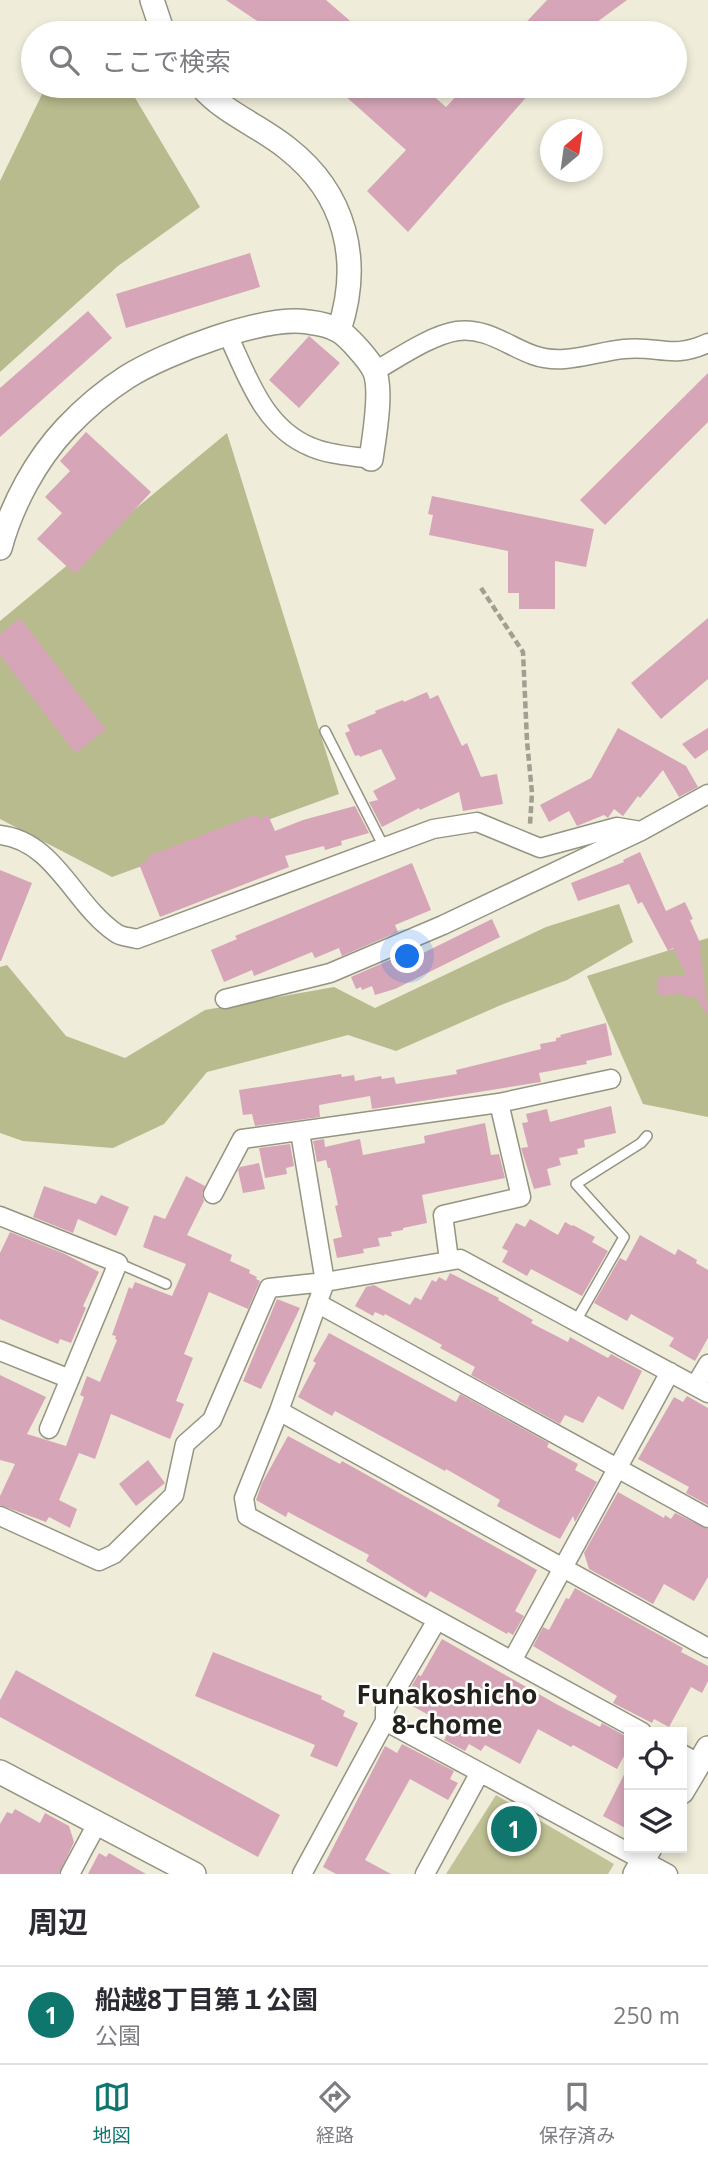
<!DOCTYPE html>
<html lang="ja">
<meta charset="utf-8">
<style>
:root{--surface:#fff;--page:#f2f2f3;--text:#2b2b33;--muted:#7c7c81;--line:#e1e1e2;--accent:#0f766e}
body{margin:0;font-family:"Open Sans","Noto Sans JP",sans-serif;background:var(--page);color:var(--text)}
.controls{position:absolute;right:21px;bottom:21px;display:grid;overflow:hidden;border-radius:0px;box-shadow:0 4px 10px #0003}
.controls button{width:63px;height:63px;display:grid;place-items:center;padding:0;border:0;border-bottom:2px solid var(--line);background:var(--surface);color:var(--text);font:35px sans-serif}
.compass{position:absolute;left:540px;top:119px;width:63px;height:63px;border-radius:50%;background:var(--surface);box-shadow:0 4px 10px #0003;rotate:29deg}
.you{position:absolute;left:408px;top:957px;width:24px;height:24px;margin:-18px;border:5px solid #fff;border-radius:50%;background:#1a73e8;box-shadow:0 0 0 10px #1a73e833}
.badge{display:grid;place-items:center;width:46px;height:46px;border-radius:50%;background:var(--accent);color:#fff;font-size:23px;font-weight:700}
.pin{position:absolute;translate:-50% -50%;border:4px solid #fff;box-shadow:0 2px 7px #0006}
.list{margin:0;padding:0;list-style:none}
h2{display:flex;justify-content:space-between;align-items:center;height:91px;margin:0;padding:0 28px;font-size:30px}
h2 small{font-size:23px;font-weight:400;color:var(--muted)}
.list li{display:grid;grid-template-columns:46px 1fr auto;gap:21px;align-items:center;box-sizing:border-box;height:98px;padding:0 28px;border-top:2px solid var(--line)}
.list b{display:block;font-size:26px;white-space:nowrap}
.list p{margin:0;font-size:23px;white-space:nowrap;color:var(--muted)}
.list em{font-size:23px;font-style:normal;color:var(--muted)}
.icon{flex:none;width:38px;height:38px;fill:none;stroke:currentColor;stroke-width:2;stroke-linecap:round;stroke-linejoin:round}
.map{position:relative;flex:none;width:708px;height:1874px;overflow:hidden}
.search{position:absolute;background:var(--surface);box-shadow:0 4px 10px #0003;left:21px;right:21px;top:21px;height:77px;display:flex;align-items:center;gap:18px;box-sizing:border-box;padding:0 24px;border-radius:38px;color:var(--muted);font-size:26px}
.sheet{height:189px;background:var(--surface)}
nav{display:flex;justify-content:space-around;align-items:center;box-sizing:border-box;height:98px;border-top:2px solid var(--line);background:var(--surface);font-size:19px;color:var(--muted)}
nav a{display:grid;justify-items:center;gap:4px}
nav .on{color:var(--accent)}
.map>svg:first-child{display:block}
.green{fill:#c1c396}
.forest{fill:#b8bb8d}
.building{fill:#d6a6b8}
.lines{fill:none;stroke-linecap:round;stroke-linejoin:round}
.service-casing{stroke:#959381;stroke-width:12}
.minor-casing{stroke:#959381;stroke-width:21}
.tertiary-casing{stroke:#959381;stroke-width:26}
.path{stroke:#a19f91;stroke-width:4.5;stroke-dasharray:7 3.5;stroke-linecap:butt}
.service{stroke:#fff;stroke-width:9}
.minor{stroke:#fff;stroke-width:18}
.tertiary{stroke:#fff;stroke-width:23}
.labels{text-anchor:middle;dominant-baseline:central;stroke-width:5;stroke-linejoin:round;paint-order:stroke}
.neighbourhood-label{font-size:26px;font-weight:bold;fill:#22211a;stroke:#fff}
</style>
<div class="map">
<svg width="708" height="1874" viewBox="0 0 708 1874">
<rect width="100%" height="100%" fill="#efecd9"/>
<path class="green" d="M496,1795l118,69 -6,10h-162z"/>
<path class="forest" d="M46,86h82l72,121 -82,59 -118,106v-191z
M227,433l112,361 -227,83 -112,-58v-198z
M619,904l14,38 -66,38 -66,25 -105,46 -48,-16 -141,37 -43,52 -51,24 -90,-7 -23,-8v-166l7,-2 59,71 59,22 80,-48 129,-23 41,21 171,-81z
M708,938v179l-65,-13 -56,-128z"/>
<path class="building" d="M226,0h100l38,33h-89z
M547,0h80l-45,33h-66z
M334,86h88l24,21 20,-21h70l-128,146 -41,-41 39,-41z
M250,253l10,34 -134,41 -10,-34z
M88,311l24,27 -112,99v-49z
M309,336l31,27 -41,45 -30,-28z
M708,373v49l-103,103 -25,-25z
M86,432l65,60 -76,82 -38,-35 25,-26 -17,-16 25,-26 -10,-10z
M432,496l162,33 -8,38 -31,-6v48h-36v-16h-11v-42l-79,-16 4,-20 -5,-1z
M20,618l86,112 -31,23 -75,-98v-21z
M708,618v61l-47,40 -30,-36z
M427,692l3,7 8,-4 24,51 5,-3 14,34 16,-3 6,30 -40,7 -4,-19 -39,18 -1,-2 -37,19 -13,-25 9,-2 -5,-9 23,-12 -15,-30 -21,8 -1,-2 -4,1 -10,-23 5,-2 -3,-6 29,-12 -1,-2 28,-11 1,2z
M618,728l68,38 12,21 -19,10 -16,-27 -23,28 -2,-2 -15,20 -9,-7 -6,9 -4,-3 -27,11 -8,-15 -20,11 -9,-17 51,-27z
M708,728v22l-13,9 -13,-15z
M355,806l14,27 -28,8 1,4 -17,5 -1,-4 -39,10 4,11 -129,50 -21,-53 10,-4 -1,-4 109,-42 2,5 9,-4 7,16 28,-11z
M640,852l26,59 19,-9 8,17 -3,1 12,27 -2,1 8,64 -3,1 -9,-17 -12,2v-4l-26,1 -1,-18 29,-2 -13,-27 -5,3 -26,-49 -4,2 -9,-20 -51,17 -7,-18 53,-21 -1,-2z
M412,863l19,47 -36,15 3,7 -56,24 -3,-8 -24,10 -3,-6 -58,24 -2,-6 -28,12 -13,-32 26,-11 -2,-3z
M0,870l32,13 -31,78h-1z
M492,919l8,18 -105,52 -20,6 -3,-9 -10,4 -1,-3 -5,2 -5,-12 57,-25 3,7z
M606,1023l6,32 -26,6 1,3 -48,9 2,9 -169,27 -2,-13 -51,9 1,12 -65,9 -3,-12 -9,1 -4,-25 102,-16 1,3 12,-2 1,6 26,-5 1,3 12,-2 2,7 61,-10 -1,-4 85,-21 -1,-5 16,-3v-3l5,-1 -1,-2z
M611,1106l5,27 -32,7 1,7 -8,2 1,5 -19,4 2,7 -14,4 4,16 -17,4 -13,-41 7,-1 -6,-24 6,-1 -2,-8 21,-5 3,13z
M485,1123l6,32 8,-1 6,24 -83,17 5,28 -24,5v2l-12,2 1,4 -14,2 2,8 -17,3 1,4 -27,5 -4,-19 9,-2 -7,-31 3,-1 -8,-37h-2l-2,-8 -9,2 -4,-21 11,-2 1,8 35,-8 3,16 62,-12 -1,-7z
M290,1144l4,22 -8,2 1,6 -22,4 -6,-30z
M259,1163l6,26 -22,4 -5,-23 2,-3z
M186,1176l19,10 -3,8 2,7 -17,34 45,20 -2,6 20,9 -1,3 8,4 -1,2 4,2 -12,28 -39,-17 -25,62 9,4 -17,43 8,3 -14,35 -59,-25 -16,45 -16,-6 -20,47 18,9 -7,19 -21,-11 -3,5 -46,-17v-9l15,-32 -15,-4v-85l46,22 -19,37 39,12 18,-49 -4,-2 7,-19 13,6 17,-42 -2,-1 1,-3 -4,-1 17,-48 3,2 3,-7 37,14 14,-32 -43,-17 11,-32 11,4z
M44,1186l52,18 5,-9 28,12 -13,29 -38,-17 -5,14 -40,-16z
M530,1219l28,16 7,-13 7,4 1,-1 22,12 -3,5 16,9 -26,45 -51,-27 -4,7 -25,-14 6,-11 -6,-3 14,-25 9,4z
M10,1232l55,22 34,18 -16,34 3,2 -15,35 -11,-4 -2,5 -58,-25v-66z
M640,1235l35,20 3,-6 19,11 -1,3 12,7v68l-13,23 -26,-15 5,-8 -43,-24 -4,7 -33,-18 26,-45 6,3z
M450,1273l49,25 -1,2 35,20 -2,3 37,19 2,-5 38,21 3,-4 31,17 -19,39 -25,-14 -15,27 -18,-8 -5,9 -89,-49 4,-8 -35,-19 2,-3 -57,-31 -1,2 -9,-4 -2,4 -18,-10 11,-19 8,-2 36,20 5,-8 6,3 11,-20 4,2 3,-5 7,4z
M277,1299l23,9 -39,81 -18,-8z
M329,1333l127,69 4,-8 89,49 -2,4 31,17 -3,6 22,12 -22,40 -2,-6 -13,23 -16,-8 -47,-25 3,-6 -54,-31 -1,2 -110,-60 -3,5 -34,-19 18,-34 -3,-2z
M687,1396l21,12v97l-22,-12 3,-6 -51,-28 36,-62 9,5z
M288,1436l52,28 2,-3 195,109 -22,41 9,5 -11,19 -5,-3 -1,2 -77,-43 -4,7 -60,-37 3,-6 -81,-43 -2,5 -30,-17 6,-17z
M148,1460l17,23 -29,23 -17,-22z
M618,1492l46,26 1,-3 6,4 4,-6 33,16v48l-14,24 -30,-17 -11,20 -64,-35 -5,-16z
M575,1588l108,60 -2,4 27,14v15l-6,12 -11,-6 -22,40 -15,-8 -2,4 -39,-20 4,-7 -84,-50 10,-19 6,3 17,-32 3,1z
M442,1639l116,66 42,22 2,-4 27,15v9l-12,22 -44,-24 -2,2 -33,-18 -18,35 -35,-19 -4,6 -12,-7 -4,7 -21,-11 7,-13 -48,-26 15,-26 3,1z
M213,1652l109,44 -1,3 24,12 -2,5 15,7 -21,44 -27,-11 5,-11 -120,-49z
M16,1670l264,145 -22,42 -258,-140v-17z
M402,1744l52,27 -4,8 8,4 -10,17 -38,-21 -45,81 26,14h-55l-13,-7 62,-121 12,7z
M629,1765v65l-26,-14z
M15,1809l25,14 5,-10 24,13 5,16 -15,32h-59v-50l7,-12 5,2z
M99,1853l7,4 3,-4 37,21h-58z"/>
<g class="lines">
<g class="service-casing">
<path id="service" d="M325,731l59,116
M118,1263l48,21
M576,1321l48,-84 -48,-53 65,-41 6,-7"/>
</g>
<g class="minor-casing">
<path id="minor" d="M228,335c20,43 36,93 83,112 18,8 41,9 60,12
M375,371c23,-13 56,-36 82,-40 29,-4 51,15 76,24 30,11 61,-3 91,-6 35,-4 47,11 84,-6
M0,835c55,6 74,70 116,98 5,4 14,4 21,6l296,-110 44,-7 63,26 77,-21 24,4
M225,999l105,-26 113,-48 198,-94 67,-37
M300,1132l25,150 -46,129 -35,87 3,18 395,216
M213,1194l29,-55 257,-36 112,-24
M0,1216l118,47 -69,166
M449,1260l-6,-45 78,-18 -22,-94
M317,1303l391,215
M0,1351l70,28
M695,1386l13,-22
M279,1411l429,237
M0,1516l99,45 15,-7 60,-59 11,-51 27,-24 57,-132 56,-6 135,-23 248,134
M512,1661l158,-289
M385,1721l283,153
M682,1754l16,9
M70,1874l28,-52
M302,1874l83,-153v-12l52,-89
M425,1874l54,-100"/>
</g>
<g class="tertiary-casing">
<path id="tertiary" d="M152,0l11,33
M201,86c23,27 59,40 86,62 59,46 75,113 52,182
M0,548c12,-44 36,-88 66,-120 18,-19 39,-37 61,-51 38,-24 137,-62 181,-55 9,1 23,4 31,9 9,5 30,29 35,39 9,18 0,69 -3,89
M0,1772l194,102
M682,1792l26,-44
M635,1874l15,-26"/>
</g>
<path class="path" d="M481,588l42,64 4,89 5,52 -2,31"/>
<use href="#service" class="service"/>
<use href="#minor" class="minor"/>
<use href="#tertiary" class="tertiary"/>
</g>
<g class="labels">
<g class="neighbourhood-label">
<text x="447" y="1694">Funakoshicho<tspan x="447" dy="30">8-chome</tspan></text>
</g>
</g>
</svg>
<div class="controls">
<button><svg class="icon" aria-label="locate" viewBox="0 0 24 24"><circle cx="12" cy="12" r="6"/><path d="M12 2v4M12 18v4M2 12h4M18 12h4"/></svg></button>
<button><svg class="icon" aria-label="layers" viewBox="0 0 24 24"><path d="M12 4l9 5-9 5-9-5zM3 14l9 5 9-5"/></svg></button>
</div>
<svg class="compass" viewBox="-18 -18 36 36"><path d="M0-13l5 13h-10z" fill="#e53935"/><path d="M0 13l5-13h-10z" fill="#7c7c81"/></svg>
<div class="you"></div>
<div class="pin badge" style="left:514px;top:1829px">1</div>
<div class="search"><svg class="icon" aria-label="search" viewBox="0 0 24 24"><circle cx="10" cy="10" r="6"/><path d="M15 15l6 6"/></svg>ここで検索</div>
</div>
<section class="sheet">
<h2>周辺<small></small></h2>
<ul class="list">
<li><span class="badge">1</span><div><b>船越8丁目第１公園</b><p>公園</p></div><em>250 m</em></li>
</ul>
</section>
<nav>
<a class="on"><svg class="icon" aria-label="map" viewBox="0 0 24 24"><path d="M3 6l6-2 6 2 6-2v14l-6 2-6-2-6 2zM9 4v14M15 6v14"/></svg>地図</a>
<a><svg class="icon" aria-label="directions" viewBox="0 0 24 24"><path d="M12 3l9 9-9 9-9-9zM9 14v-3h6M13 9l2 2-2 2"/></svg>経路</a>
<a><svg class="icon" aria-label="saved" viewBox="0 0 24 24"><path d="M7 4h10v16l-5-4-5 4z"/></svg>保存済み</a>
</nav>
